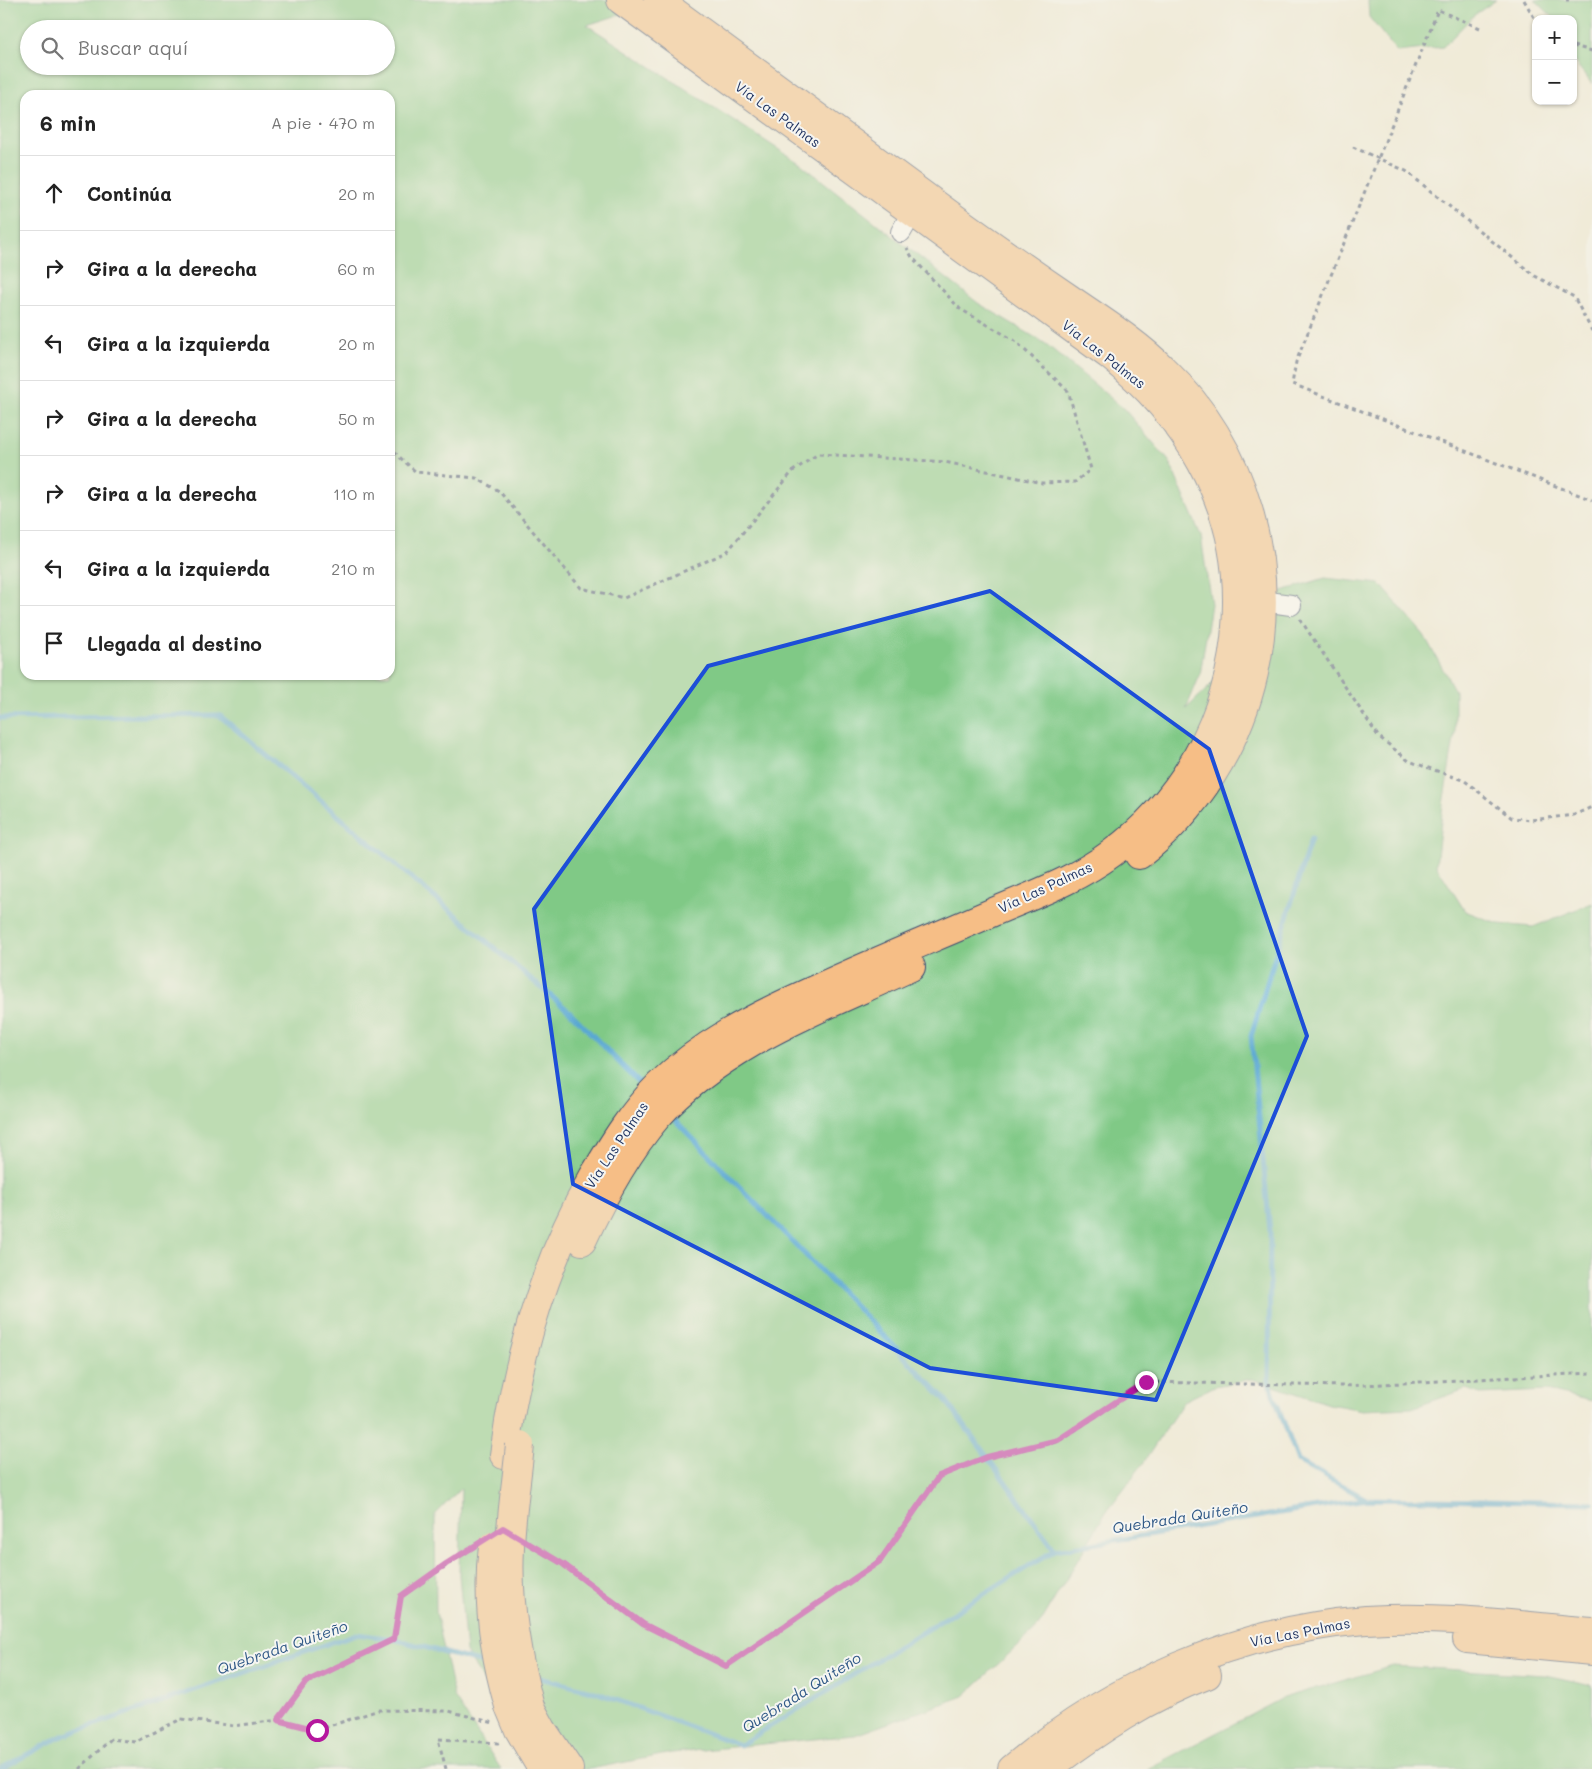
<!DOCTYPE html>
<html lang="es">
<meta charset="utf-8">
<style>
:root{--surface:#fff;--page:#f6f6f6;--text:#222;--muted:#767676;--line:#e0e0e0}
body{margin:0;font-family:Mali,sans-serif;background:var(--page);color:var(--text)}
.controls{position:absolute;right:15px;top:15px;display:grid;overflow:hidden;border-radius:10px;box-shadow:0 1px 4px #0004}
.controls button{width:45px;height:45px;display:grid;place-items:center;padding:0;border:0;border-bottom:1px solid var(--line);background:var(--surface);color:var(--text);font:25px sans-serif}
.stop{position:absolute;width:15px;height:15px;margin:-11px;border:4px solid #b5179e;border-radius:50%;background:#fff}
.stop.end{background:#b5179e;border-color:#fff;box-shadow:0 1px 5px #0008}
.list{margin:0;padding:0;list-style:none}
h2{display:flex;justify-content:space-between;align-items:center;height:65px;margin:0;padding:0 20px;font-size:21px}
h2 small{font-size:16px;font-weight:400;color:var(--muted)}
.list li{display:grid;grid-template-columns:32px 1fr auto;gap:15px;align-items:center;box-sizing:border-box;height:75px;padding:0 20px;border-top:1px solid var(--line)}
.list b{display:block;font-size:19px;white-space:nowrap}
.list em{font-size:16px;font-style:normal;color:var(--muted)}
.icon{flex:none;width:28px;height:28px;fill:none;stroke:currentColor;stroke-width:2;stroke-linecap:round;stroke-linejoin:round}
.map{position:relative;flex:none;width:1592px;height:1769px;overflow:hidden}
.search{position:absolute;background:var(--surface);box-shadow:0 1px 4px #0004;left:20px;top:20px;width:375px;height:55px;display:flex;align-items:center;gap:12px;box-sizing:border-box;padding:0 18px;border-radius:28px;color:var(--muted);font-size:19px}
.panel{position:absolute;background:var(--surface);box-shadow:0 1px 4px #0004;left:20px;top:90px;width:375px;height:590px;border-radius:15px}
.map>svg:first-child{display:block}
.green{fill:#80c986;stroke:#4e7c72;fill-rule:evenodd}
.lines{fill:none;stroke-linecap:round;stroke-linejoin:round}
.stream{stroke:#58a7d2;stroke-width:5}
.minor-casing{stroke:#3b4b70;stroke-width:22}
.highway-casing{stroke:#3b4b70;stroke-width:30}
.path{stroke:#3b4b70;stroke-width:3;stroke-dasharray:4 4;stroke-linecap:butt}
.minor{stroke:#fff;stroke-width:20}
.highway{stroke:#f6be86;stroke-width:28}
.highway-bridge-casing{stroke:#3b4b70;stroke-width:30;stroke-linecap:butt}
.highway-bridge{stroke:#f6be86;stroke-width:28}
.route{stroke:#b5179e;stroke-width:6}
.marked{fill:none;stroke:#1d4ed8;stroke-width:4;stroke-linejoin:round}
.labels{text-anchor:middle;dominant-baseline:central;stroke-width:4;stroke-linejoin:round;paint-order:stroke}
.street-label{font-size:14px;fill:#1b2f5e;stroke:#f6f6f2}
.water-label{font-size:15px;font-style:italic;fill:#305987;stroke:#f6f6f2}
</style>
<div class="map">
<svg width="1592" height="1769" viewBox="0 0 1592 1769">
<rect width="100%" height="100%" fill="#f6f6f2"/>
<filter id="ink" filterUnits="userSpaceOnUse"><feTurbulence type="fractalNoise" baseFrequency=".02" numOctaves="2"/><feDisplacementMap in="SourceGraphic" scale="10" xChannelSelector="R" yChannelSelector="G"/><feConvolveMatrix kernelMatrix="1 2 1 2 8 2 1 2 1" color-interpolation-filters="sRGB"/></filter>
<filter id="wash" filterUnits="userSpaceOnUse"><feTurbulence type="fractalNoise" baseFrequency=".0096" numOctaves="4" result="noise"/><feDisplacementMap in="SourceGraphic" scale="20" xChannelSelector="R" yChannelSelector="G"/><feGaussianBlur stdDeviation="1.12" result="paint"/><feColorMatrix in="noise" values="0 0 0 0 0 0 0 0 0 0 0 0 0 0 0 0 0 1.4 0 .05"/><feComposite in="paint" operator="in"/></filter>
<g filter="url(#wash)">
<rect width="100%" height="100%" fill="#f0ebd8"/>
<path class="green" d="M0,0h666l-79,25 214,139 177,139 68,41 78,65 45,52 32,75 10,68 -11,71 -14,34 25,-24 71,-94 43,-13 55,6 44,51 31,56v42l-12,71 -7,61 29,46 34,13 34,3 59,-24v498l-46,-10 -66,3 -14,-5 -54,19 -50,2 -33,-6 -77,-25 -37,7 -31,15 -42,64 -36,47 -68,115 -74,69 -109,39 -183,18 -82,16h-54l-70,-117 -7,-77 2,-87 -26,27 1,97 18,85 47,72h-501zM29,29h357v37h-357zM25,95h365v580h-365z
M1368,0h128l-23,16 -30,31 -46,5 -28,-35z
M1535,0h57v84l-19,-24v-41h-18z
M1393,1666l152,9 47,10v84h-445l136,-71z"/>
<g class="lines">
<path class="stream" d="M0,718l219,-3 351,297 75,77
M1311,838l-60,198 19,195 -1,151 29,79 68,38
M670,1115l275,284 110,151
M532,1676l63,16 145,53 315,-195 311,-51 226,4
M0,1769l62,-33 294,-102 38,5 96,26"/>
</g>
</g>
<g filter="url(#ink)">
<g class="lines">
<g class="minor-casing">
<path id="minor" d="M901,232l11,-19
M1262,601l29,4"/>
</g>
<g class="highway-casing">
<path id="highway" d="M658,0c97,71 193,143 291,214 40,29 80,57 121,85 32,22 66,43 94,71 81,77 114,195 90,303 -16,71 -57,138 -115,182
M582,1241c20,-43 44,-88 75,-124 68,-75 164,-108 254,-150
M504,1455c13,-98 40,-192 89,-278 19,-32 39,-65 66,-92 42,-41 93,-67 146,-91 61,-29 124,-54 186,-81 42,-18 85,-33 121,-60 81,-60 126,-154 125,-254 0,-98 -52,-184 -128,-244l-488,-355
M1467,1639l125,12
M509,1706l10,24 23,39
M530,1707l12,22 27,40
M1012,1769c99,-84 224,-139 354,-149 75,-5 151,5 226,12
M1047,1769c50,-38 101,-72 160,-94"/>
</g>
<path class="path" d="M1524,0l12,21
M1566,0h3
M1480,28l-42,-18 -142,352 -4,22 300,116
M1573,46l19,5
M1353,147l53,24 129,105 39,21 18,34
M394,452l22,20 60,6 23,13 82,97 43,10 103,-46 66,-81 25,-17 127,8 97,21 33,-1 16,-13 -23,-78 -54,-51 -54,-31 -48,-52 -5,-9
M1300,619l78,117 31,25 56,20 47,37 19,2 43,-5 18,-8
M530,1545l33,19 80,60 83,42 154,-105 59,-85 48,-19 71,-16 89,-59 197,4 248,-13
M278,1720l39,10 62,-20 70,1 45,12
M79,1769l32,-30 24,3 46,-23 53,7 44,-6 28,-38 88,-43 7,-43 71,-48
M446,1769l-8,-30 60,4 4,-2"/>
<use href="#minor" class="minor"/>
<use href="#highway" class="highway"/>
<g class="highway-bridge-casing">
<path id="highway-bridge" d="M520,1445c-3,34 -9,68 -10,103 -3,54 6,106 20,159
M493,1546c-7,54 1,108 16,160"/>
</g>
<use href="#highway-bridge" class="highway-bridge"/>
</g>
</g>
<g class="lines" filter="url(#ink)">
<path class="route" d="M317,1730l-39,-10 28,-38 88,-43 7,-43 45,-32 57,-36 60,36 80,60 83,42 154,-105 59,-85 48,-19 71,-17 88,-58"/>
</g>
<path d="M0 0H1592V1769H0ZM990,591l219,158 98,287 -151,364 -226,-32 -357,-184 -39,-275 174,-243z" fill="#f0ebd8" fill-opacity=".55" fill-rule="evenodd"/>
<path class="marked" d="M990,591l219,158 98,287 -151,364 -226,-32 -357,-184 -39,-275 174,-243z"/>
<g class="labels">
<g class="street-label">
<text transform="translate(778 114) rotate(36)">Vía Las Palmas</text>
<text transform="translate(1104 354) rotate(38)">Vía Las Palmas</text>
<text transform="translate(1045 887) rotate(-25)">Vía Las Palmas</text>
<text transform="translate(616 1145) rotate(-56)">Vía Las Palmas</text>
<text transform="translate(1300 1632) rotate(-11)">Vía Las Palmas</text>
</g>
<g class="water-label">
<text transform="translate(1180 1517) rotate(-9)">Quebrada Quiteño</text>
<text transform="translate(282 1647) rotate(-19)">Quebrada Quiteño</text>
<text transform="translate(801 1692) rotate(-32)">Quebrada Quiteño</text>
</g>
</g>
</svg>
<div class="controls">
<button>+</button>
<button>−</button>
</div>
<div class="stop" style="left:317px;top:1730px"></div>
<div class="stop end" style="left:1146px;top:1382px"></div>
<div class="search"><svg class="icon" aria-label="search" viewBox="0 0 24 24"><circle cx="10" cy="10" r="6"/><path d="M15 15l6 6"/></svg>Buscar aquí</div>
<section class="panel">
<h2>6 min<small>A pie · 470 m</small></h2>
<ul class="list">
<li><svg class="icon" aria-label="ahead" viewBox="0 0 24 24"><path d="M12 20V5M6 11l6-6 6 6"/></svg><div><b>Continúa</b></div><em>20 m</em></li>
<li><svg class="icon" aria-label="right" viewBox="0 0 24 24"><path d="M7 20v-9h11M14 6l5 5-5 5"/></svg><div><b>Gira a la derecha</b></div><em>60 m</em></li>
<li><svg class="icon" aria-label="left" viewBox="0 0 24 24"><path d="M17 20v-9H6M10 6l-5 5 5 5"/></svg><div><b>Gira a la izquierda</b></div><em>20 m</em></li>
<li><svg class="icon" aria-label="right" viewBox="0 0 24 24"><path d="M7 20v-9h11M14 6l5 5-5 5"/></svg><div><b>Gira a la derecha</b></div><em>50 m</em></li>
<li><svg class="icon" aria-label="right" viewBox="0 0 24 24"><path d="M7 20v-9h11M14 6l5 5-5 5"/></svg><div><b>Gira a la derecha</b></div><em>110 m</em></li>
<li><svg class="icon" aria-label="left" viewBox="0 0 24 24"><path d="M17 20v-9H6M10 6l-5 5 5 5"/></svg><div><b>Gira a la izquierda</b></div><em>210 m</em></li>
<li><svg class="icon" aria-label="arrive" viewBox="0 0 24 24"><path d="M6 21V4h12l-3 4 3 4H6"/></svg><div><b>Llegada al destino</b></div></li>
</ul>
</section>
</div>
